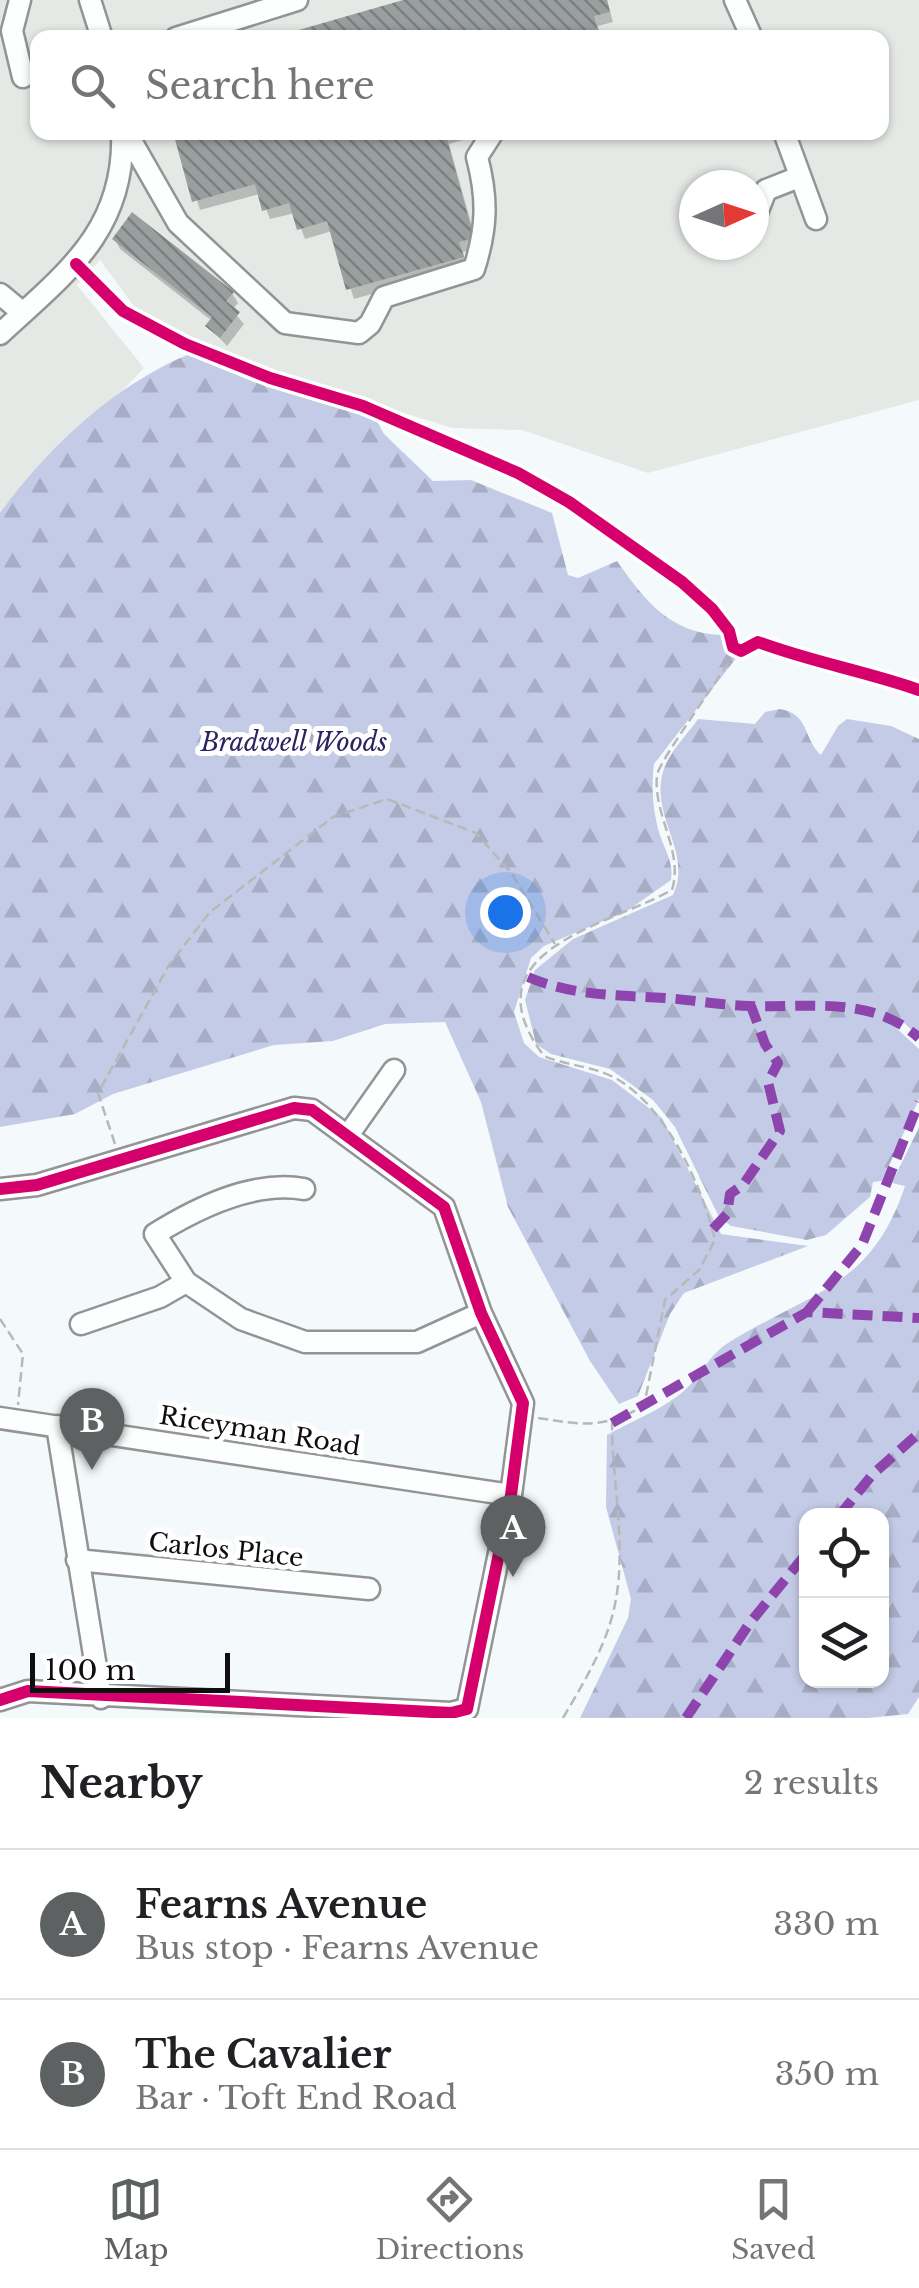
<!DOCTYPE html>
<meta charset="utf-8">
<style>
:root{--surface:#fff;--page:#f2f2f2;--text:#202124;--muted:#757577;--line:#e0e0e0;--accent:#5e6161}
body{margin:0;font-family:"Libre Baskerville",serif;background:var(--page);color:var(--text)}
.controls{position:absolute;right:30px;bottom:30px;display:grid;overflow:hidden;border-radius:20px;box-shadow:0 2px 8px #0004}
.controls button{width:90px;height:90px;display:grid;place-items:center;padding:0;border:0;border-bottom:2px solid var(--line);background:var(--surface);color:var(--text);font:50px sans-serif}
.compass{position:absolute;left:679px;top:170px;width:90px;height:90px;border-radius:50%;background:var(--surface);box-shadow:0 2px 8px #0004;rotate:87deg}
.scale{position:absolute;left:30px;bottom:25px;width:200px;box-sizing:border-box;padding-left:10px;border:5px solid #0e0e0e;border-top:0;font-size:28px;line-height:35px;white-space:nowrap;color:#0e0e0e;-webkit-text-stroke:8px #fff;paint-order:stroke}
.you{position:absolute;left:505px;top:912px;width:35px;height:35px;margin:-25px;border:8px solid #fff;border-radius:50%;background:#1a73e8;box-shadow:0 0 0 15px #1a73e833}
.badge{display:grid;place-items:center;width:65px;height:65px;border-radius:50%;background:var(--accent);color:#fff;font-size:32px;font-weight:700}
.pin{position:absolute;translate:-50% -82px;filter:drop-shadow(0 2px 5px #0008)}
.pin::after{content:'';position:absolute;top:52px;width:35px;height:30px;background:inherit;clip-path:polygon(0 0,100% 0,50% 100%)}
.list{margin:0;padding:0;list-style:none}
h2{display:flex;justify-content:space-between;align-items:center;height:130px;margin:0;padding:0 40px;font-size:42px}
h2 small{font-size:32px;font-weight:400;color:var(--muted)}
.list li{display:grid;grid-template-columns:65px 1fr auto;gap:30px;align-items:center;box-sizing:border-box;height:150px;padding:0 40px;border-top:2px solid var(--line)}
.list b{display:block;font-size:38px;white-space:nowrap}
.list p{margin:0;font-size:32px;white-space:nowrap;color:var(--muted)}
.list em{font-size:32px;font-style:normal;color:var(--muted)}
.icon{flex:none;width:55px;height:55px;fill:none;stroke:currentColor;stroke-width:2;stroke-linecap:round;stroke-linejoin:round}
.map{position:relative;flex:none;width:919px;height:1718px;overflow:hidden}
.search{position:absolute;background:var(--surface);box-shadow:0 2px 8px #0004;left:30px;right:30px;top:30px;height:110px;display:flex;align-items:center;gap:25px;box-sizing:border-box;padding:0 35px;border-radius:20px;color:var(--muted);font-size:38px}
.sheet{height:430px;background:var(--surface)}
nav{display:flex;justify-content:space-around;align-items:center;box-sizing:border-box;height:140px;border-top:2px solid var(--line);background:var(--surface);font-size:28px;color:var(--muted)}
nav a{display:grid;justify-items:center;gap:5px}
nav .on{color:var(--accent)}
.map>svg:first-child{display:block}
.industrial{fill:#e5e9e5;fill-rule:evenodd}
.forest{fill:url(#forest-firs);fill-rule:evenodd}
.shadow{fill:#0003}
.building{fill:url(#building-back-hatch)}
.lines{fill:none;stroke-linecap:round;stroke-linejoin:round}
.minor-casing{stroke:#929495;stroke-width:25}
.path{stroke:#b7b8b8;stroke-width:2.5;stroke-dasharray:10 5;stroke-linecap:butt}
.minor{stroke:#fdfefe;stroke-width:20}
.quiet{stroke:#8e44ad;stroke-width:10;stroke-dasharray:20 10;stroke-linecap:butt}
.cycleway-casing{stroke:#fff;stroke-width:19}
.cycleway{stroke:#d6006c;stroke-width:12}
.labels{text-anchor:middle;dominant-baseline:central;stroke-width:10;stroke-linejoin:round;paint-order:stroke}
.park-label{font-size:25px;font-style:italic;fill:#2c2461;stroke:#fff}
.street-label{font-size:25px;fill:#0e0e0e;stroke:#fff}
</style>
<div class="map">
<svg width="919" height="1718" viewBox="0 0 919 1718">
<defs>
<pattern id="forest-firs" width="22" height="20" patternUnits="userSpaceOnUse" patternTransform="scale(2.5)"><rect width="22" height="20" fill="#c4cbe6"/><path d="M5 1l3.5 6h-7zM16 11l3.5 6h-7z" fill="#a7adc4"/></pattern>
<pattern id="building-back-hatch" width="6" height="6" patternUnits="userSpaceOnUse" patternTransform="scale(2.5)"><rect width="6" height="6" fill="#999e9e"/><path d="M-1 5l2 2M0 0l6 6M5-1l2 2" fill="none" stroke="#7b7f7f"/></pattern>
</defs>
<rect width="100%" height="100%" fill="#f4fafb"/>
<path class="industrial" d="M0,0h919v400l-271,73 -126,-43 -70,-2 -217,-68 -90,-39 -45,-61 -23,25 67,83 -144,153zM38,38h844v94h-844zM694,185h60v60h-60z"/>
<path class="forest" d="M192,353l185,68 7,13 49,47 38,-1 81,33 16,62 10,3 39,-17c28,40 54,73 106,74l1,14 13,8 -83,107c-3,22 -1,47 5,68 5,17 15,30 12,48l-44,31 -83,35 -13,12 -17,54 10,31 15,14 73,23 50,38 59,116 87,12 -124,47 -14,21 -32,82 -19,8 -29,-43 -82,-154 -27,-105 -36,-80 -60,2 -52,17 -59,4 -161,49 -38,20 -75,13v-614c49,-67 115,-129 192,-160z
M780,709c30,5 23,30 41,46l17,-29 9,-7 44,7 28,13v298l-20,-19 -5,8 25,23v50l-37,82 -9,1 -3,15 -44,38 -19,5 -76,-14 -12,-9 -44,-90 -22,-27 -43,-31 -59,-15 -15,-10 -11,-44 10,-30 38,-31 100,-44c20,-43 -23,-78 -10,-123 5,-19 24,-37 35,-53l57,5 10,-12z
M919,1127v570l-11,17 -40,4h-288l48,-100 3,-19 -25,-92 1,-72c25,-14 59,-27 80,-47 15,-14 22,-33 41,-45 81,-51 143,-54 177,-157l-13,-3zM806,1516h76v164h-76z"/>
<path class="shadow" d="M412,0h195l6,22 -15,4 3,12h-324z
M176,132h314l-41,12 29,104 -15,4 4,15 -113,32 -22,-68 -27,8 -10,-26 -25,6 -10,-25 -60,16z
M115,239l117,54 6,10 -6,7 12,14 -17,22 -19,-20 4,-5 -92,-72z"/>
<path class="building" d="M403,0h204l3,12 -16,4 6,22h-329z
M173,132h272l29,106 -15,4 5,15 -118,33 -19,-69 -30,9 -8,-27 -27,8 -7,-27 -63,18z
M132,212l102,80 -8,9 14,11 -20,26 -15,-12 7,-9 -100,-78z"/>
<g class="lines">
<g class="minor-casing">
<path id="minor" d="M20,0l-8,31 11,46
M90,0l12,38
M735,0l17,38
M176,38l121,-38
M126,132l52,91 107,100 74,10 11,-9 14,-27 90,-28c13,-41 14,-70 3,-112l16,-25
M784,132l32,87
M757,213l9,-23 33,-13
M0,294l23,19
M0,334c65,-60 126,-104 122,-202
M349,1134l45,-64
M0,1189l37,-4 257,-77 18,2 132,97 37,106 42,90 -12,92 -44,214 -16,4 -423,-22 -28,9
M304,1189c-51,-9 -107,19 -149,45l31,48 55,37 64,23h112l64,-29
M81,1324l79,-27 26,-15
M0,1418l511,77
M57,1426l44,272
M77,1560l292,29"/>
</g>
<path class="path" d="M115,1144l-17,-51 71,-128 41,-53 123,-95 54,-18 89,34 36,41 43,70
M0,1319l23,35 -5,51
M538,1418c46,7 64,11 106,-12l21,-106 34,-30 16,-30c-13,-54 -48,-132 -98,-161 -23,-13 -49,-13 -73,-23 -79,-105 61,-129 128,-166 12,-39 -19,-74 -15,-115 2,-14 67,-103 80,-126
M563,1718c21,-36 44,-73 52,-114 12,-57 -3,-122 -3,-181"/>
<use href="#minor" class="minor"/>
<path class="quiet" d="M528,977c44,19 89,18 137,21 28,2 56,7 84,8 59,2 123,-11 170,32
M713,1229l14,-15 3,-20 13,-9 37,-54 -12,-49 10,-19 -13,-19 -14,-38
M807,1312l55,-67 57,-143
M612,1423l195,-111 112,6
M839,1516l33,-41 47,-42
M686,1718l63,-94 57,-70"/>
<g class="cycleway-casing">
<path id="cycleway" d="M76,264l47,47 62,33 85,34 93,28 155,67 51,29 113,80 30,27 17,22 4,16 8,4 17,-9c53,20 107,29 161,48
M0,1189l37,-4 257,-77 18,2 132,97 37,106 42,90 -12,92 -44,214 -16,4 -423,-22 -28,9"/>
</g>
<use href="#cycleway" class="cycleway"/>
</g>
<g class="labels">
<g class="park-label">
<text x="294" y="742">Bradwell Woods</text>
</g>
<g class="street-label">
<text transform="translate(260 1431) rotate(9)">Riceyman Road</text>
<text transform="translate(226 1550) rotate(6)">Carlos Place</text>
</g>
</g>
</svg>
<div class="controls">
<button><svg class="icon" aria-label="locate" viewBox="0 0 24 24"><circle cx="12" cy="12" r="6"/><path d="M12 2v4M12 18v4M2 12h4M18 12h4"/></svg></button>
<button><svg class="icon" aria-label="layers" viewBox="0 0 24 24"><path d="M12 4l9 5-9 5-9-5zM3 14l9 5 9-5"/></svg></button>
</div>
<svg class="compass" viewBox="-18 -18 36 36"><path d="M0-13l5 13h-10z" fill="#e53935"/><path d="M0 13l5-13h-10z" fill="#757577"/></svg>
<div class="scale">100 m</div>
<div class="you"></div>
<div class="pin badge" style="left:513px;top:1577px">A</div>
<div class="pin badge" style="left:92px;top:1470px">B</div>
<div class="search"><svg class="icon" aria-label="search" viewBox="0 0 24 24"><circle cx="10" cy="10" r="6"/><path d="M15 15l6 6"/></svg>Search here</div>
</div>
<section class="sheet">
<h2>Nearby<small>2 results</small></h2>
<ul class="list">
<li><span class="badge">A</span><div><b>Fearns Avenue</b><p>Bus stop · Fearns Avenue</p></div><em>330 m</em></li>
<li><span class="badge">B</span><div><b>The Cavalier</b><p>Bar · Toft End Road</p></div><em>350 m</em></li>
</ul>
</section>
<nav>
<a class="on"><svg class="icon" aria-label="map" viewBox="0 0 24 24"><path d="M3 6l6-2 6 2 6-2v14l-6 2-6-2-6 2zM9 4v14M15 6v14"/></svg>Map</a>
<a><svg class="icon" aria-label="directions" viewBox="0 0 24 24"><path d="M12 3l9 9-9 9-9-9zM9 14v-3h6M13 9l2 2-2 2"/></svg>Directions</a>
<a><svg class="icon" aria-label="saved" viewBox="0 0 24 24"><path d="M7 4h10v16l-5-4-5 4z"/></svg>Saved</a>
</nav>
